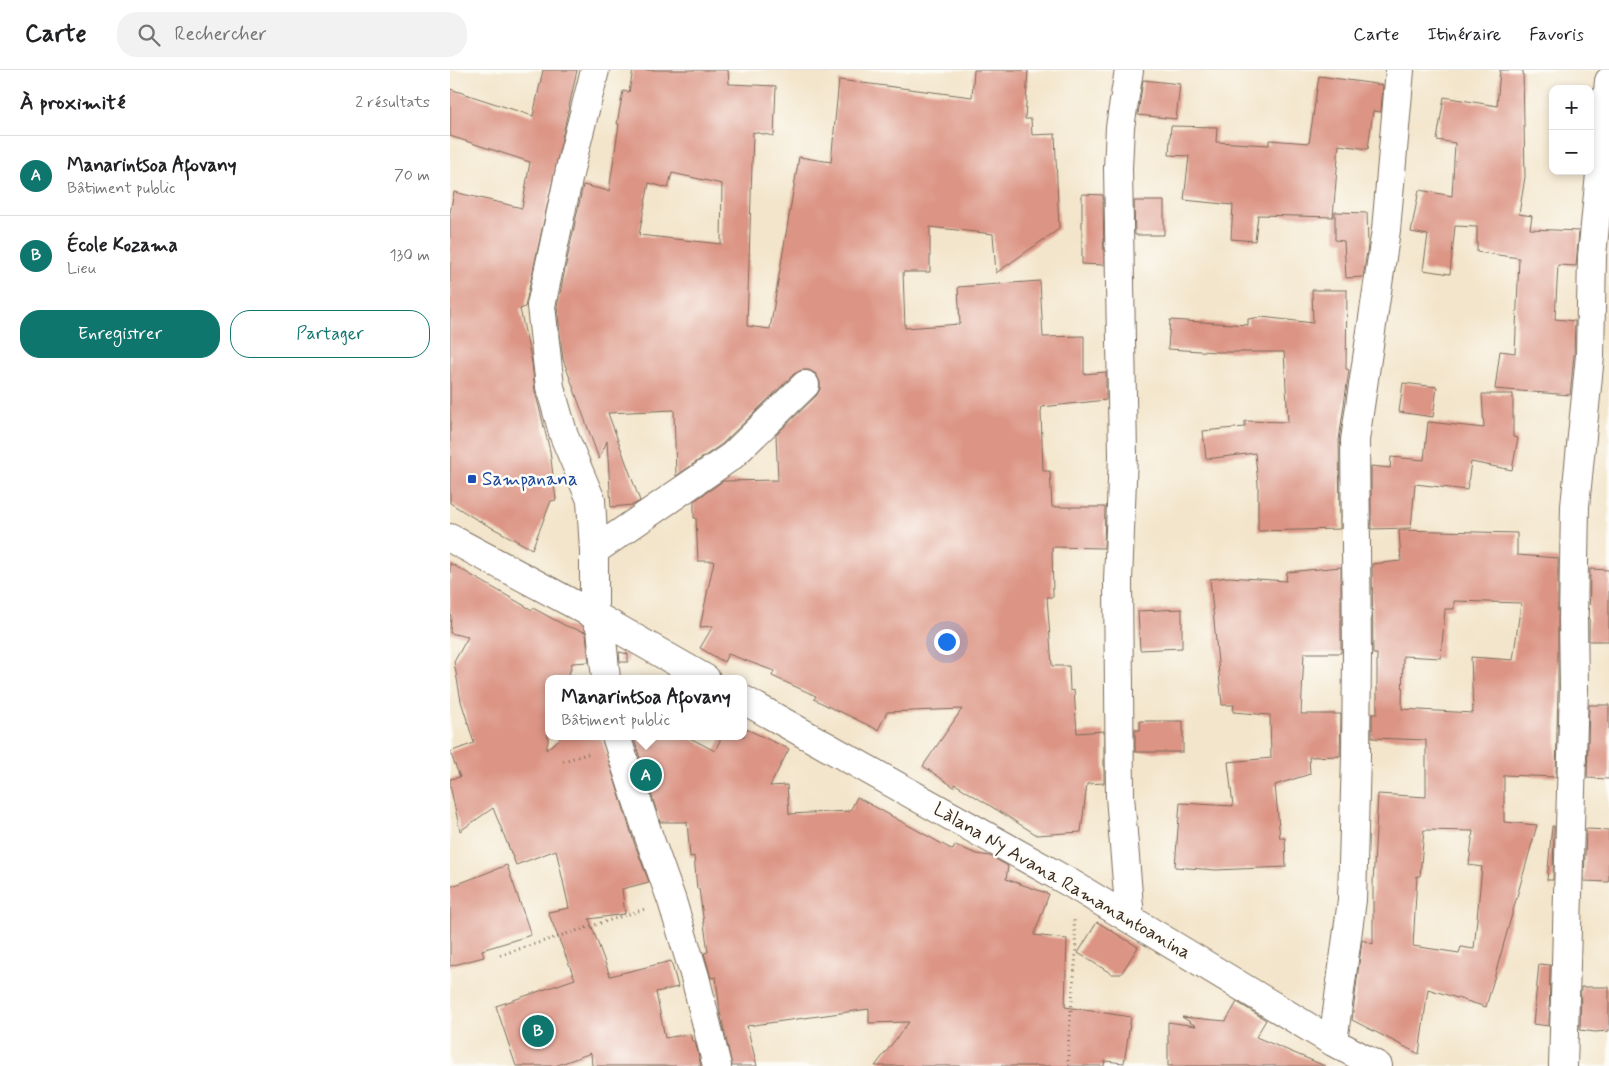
<!DOCTYPE html>
<html lang="fr">
<meta charset="utf-8">
<style>
:root{--surface:#fff;--page:#f2f2f2;--text:#202124;--muted:#757577;--line:#e0e0e0;--accent:#0f766e}
body{margin:0;font-family:Mynerve,sans-serif;background:var(--page);color:var(--text)}
.controls{position:absolute;right:15px;top:15px;display:grid;overflow:hidden;border-radius:10px;box-shadow:0 2px 8px #0003}
.controls button{width:45px;height:45px;display:grid;place-items:center;padding:0;border:0;border-bottom:1px solid var(--line);background:var(--surface);color:var(--text);font:25px sans-serif}
.you{position:absolute;left:496px;top:571px;width:18px;height:18px;margin:-12px;border:4px solid #fff;border-radius:50%;background:#1a73e8;box-shadow:0 0 0 8px #1a73e833}
.badge{display:grid;place-items:center;width:32px;height:32px;border-radius:50%;background:var(--accent);color:#fff;font-size:16px;font-weight:700}
.pin{position:absolute;translate:-50% -50%;border:2px solid #fff;box-shadow:0 1px 5px #0006}
.popup{position:absolute;left:95px;top:605px;width:202px;height:65px;box-sizing:border-box;display:grid;place-content:center;border-radius:10px;background:var(--surface);filter:drop-shadow(0 1px 4px #0005);font-size:16px;white-space:nowrap;color:var(--muted)}
.popup b{font-size:19px;color:var(--text)}
.popup::after{content:'';position:absolute;left:50%;top:100%;margin-left:-10px;border:10px solid transparent;border-top-color:var(--surface)}
.list{margin:0;padding:0;list-style:none}
h2{display:flex;justify-content:space-between;align-items:center;height:65px;margin:0;padding:0 20px;font-size:21px}
h2 small{font-size:16px;font-weight:400;color:var(--muted)}
.list li{display:grid;grid-template-columns:32px 1fr auto;gap:15px;align-items:center;box-sizing:border-box;height:80px;padding:0 20px;border-top:1px solid var(--line)}
.list b{display:block;font-size:19px;white-space:nowrap}
.list p{margin:0;font-size:16px;white-space:nowrap;color:var(--muted)}
.list em{font-size:16px;font-style:normal;color:var(--muted)}
.actions{display:flex;gap:10px;padding:15px 20px}
.actions a{flex:1;padding:11px 0;border:1px solid var(--accent);border-radius:20px;text-align:center;font-size:18px;color:var(--accent)}
.actions .main{background:var(--accent);color:#fff}
.icon{flex:none;width:28px;height:28px;fill:none;stroke:currentColor;stroke-width:2;stroke-linecap:round;stroke-linejoin:round}
.map{position:relative;flex:none;width:1159px;height:996px;overflow:hidden}
header{display:flex;align-items:center;gap:30px;box-sizing:border-box;height:70px;padding:0 25px;background:var(--surface);border-bottom:1px solid var(--line)}
header strong{font-size:24px}
nav{display:flex;gap:28px;margin-inline-start:auto;font-size:18px}
.search{width:350px;height:45px;background:var(--page);display:flex;align-items:center;gap:12px;box-sizing:border-box;padding:0 18px;border-radius:20px;color:var(--muted);font-size:19px}
main{display:flex}
aside{flex:1;background:var(--surface)}
.map>svg:first-child{display:block}
.building{fill:#dc9484;fill-rule:evenodd}
.lines{fill:none;stroke-linecap:round;stroke-linejoin:round}
.minor-casing{stroke:#7b6b5b;stroke-width:30}
.path{stroke:#7b6b5b;stroke-width:3;stroke-dasharray:1 4;stroke-linecap:butt}
.minor{stroke:#fff;stroke-width:28}
.transit-dot{fill:#1a4fb4;stroke:#fdfcf7;stroke-width:2}
.labels{text-anchor:middle;dominant-baseline:central;stroke-width:5;stroke-linejoin:round;paint-order:stroke}
.transit-label{font-size:19px;fill:#164399;stroke:#fdfcf7;text-anchor:start}
.street-label{font-size:19px;fill:#3b2a1e;stroke:#fdfcf7}
</style>
<header>
<strong>Carte</strong>
<div class="search"><svg class="icon" aria-label="search" viewBox="0 0 24 24"><circle cx="10" cy="10" r="6"/><path d="M15 15l6 6"/></svg>Rechercher</div>
<nav><a>Carte</a><a>Itinéraire</a><a>Favoris</a></nav>
</header>
<main>
<aside>
<h2>À proximité<small>2 résultats</small></h2>
<ul class="list">
<li><span class="badge">A</span><div><b>Manarintsoa Afovany</b><p>Bâtiment public</p></div><em>70 m</em></li>
<li><span class="badge">B</span><div><b>École Kozama</b><p>Lieu</p></div><em>130 m</em></li>
</ul>
<div class="actions"><a class="main">Enregistrer</a><a>Partager</a></div>
</aside>
<div class="map">
<svg width="1159" height="996" viewBox="0 0 1159 996">
<rect width="100%" height="100%" fill="#fdfcf7"/>
<filter id="ink" filterUnits="userSpaceOnUse"><feTurbulence type="fractalNoise" baseFrequency=".02" numOctaves="2"/><feDisplacementMap in="SourceGraphic" scale="10" xChannelSelector="R" yChannelSelector="G"/><feConvolveMatrix kernelMatrix="1 2 1 2 8 2 1 2 1" color-interpolation-filters="sRGB"/></filter>
<filter id="wash" filterUnits="userSpaceOnUse"><feTurbulence type="fractalNoise" baseFrequency=".0096" numOctaves="4" result="noise"/><feDisplacementMap in="SourceGraphic" scale="20" xChannelSelector="R" yChannelSelector="G"/><feGaussianBlur stdDeviation="1.12" result="paint"/><feColorMatrix in="noise" values="0 0 0 0 0 0 0 0 0 0 0 0 0 0 0 0 0 1.4 0 .05"/><feComposite in="paint" operator="in"/></filter>
<g filter="url(#wash)">
<rect width="100%" height="100%" fill="#f3e5cb"/>
<g id="blocks">
<path class="building" d="M93,0h34l-52,237 -5,2 12,54 3,28 15,60 6,49 -5,1 -19,48 -58,-31 -24,-15v-290l4,-21 68,16 8,-46 -80,-26v-47l83,27z
M183,0h95l1,14 47,2 -2,50 -21,-4 -6,194 23,3 29,-172 32,5 8,-82 133,17 2,-27h54l-3,49h6l1,16 23,-1 4,95 -63,44 -3,-39 -63,-7v45h-27l2,56 55,-4 -2,-37 82,-6 3,56 41,-1v38l22,-2v28l-64,7 -1,5 2,59h7l2,36h53l-1,41 -52,-1 1,50h-6l5,69h17l1,25 4,-1 3,43 27,-2v52l-17,1 -6,48 -44,3 -82,-51 -1,3 -31,-21 39,-57 -75,3 -9,18 -39,-19v1l-25,-13 2,-3 -44,-20 2,-5 -46,-17 -4,8 -24,-14 13,-22 -13,1 14,-66h-16l-2,-43h-2v-17l29,-20 55,-1 -2,-45 40,-39 4,-7v-7l-4,-8 -7,-4h-7l-8,4 -72,70 -46,32 -2,-66 -66,3 32,88 -7,4 -22,2 -4,-66 -8,18 -36,-100 -6,-52 26,-122 26,6 10,-67h-2l6,-33 6,1zM222,103l50,11 -1,60 -82,-9 10,-52 19,5z
M1050,0h23l2,107 -6,37 13,2 -2,13 49,2 -3,35 -18,-1 -3,54 20,2 -1,34 -4,40 -75,-6 5,-38 15,2 4,-95 -42,-6v-25l-22,-1 -5,48 -27,-4 5,-35 -17,-3 8,-42 33,6 3,-53 -18,-3 7,-43 53,9z
M869,6l64,9 -2,27 -8,-1 -5,38 -29,-4 -6,72 -75,-2 -3,26 -24,-2 2,-34 -49,-5 5,-44 -20,-1 2,-29 46,1 -1,15 53,3v-5l40,3z
M693,10l37,4 -4,35 -38,-4z
M632,124l21,1 1,70 -22,-1z
M684,131h30v34h-29z
M885,142l32,1 1,32 -5,32 -17,1 -2,-37 -9,-1z
M862,220h35l-1,79 3,1 -10,70 1,89 -82,2v-47l-3,-31 -49,6 -3,-28 42,-4v-6l43,1 -4,-70h-67l-49,-3 2,-29 78,5v-6l14,-2 51,6z
M953,313l34,4 -4,30 -34,-5z
M1032,324h31v43l5,1 -6,32 -41,-8 -4,28 -52,-6 -4,44 -40,1v-63l19,2 1,-11 33,3 4,-38 56,6z
M949,460l118,3v22l41,3v130l-2,89 -52,-2v47l33,3 -51,182 -58,-18 -9,65 -67,-34 10,-80 11,4v-61l5,-89 48,3v-57l-54,-2v-24h5v-60h-4l-1,-90 29,-3zM1004,531l67,2 -8,57 -42,-3 2,56 -71,-4 1,-53 38,2 4,-49h9zM974,760l49,1 -4,34 13,2 -8,82 -13,-2 -2,6 -46,-7 4,-70h3z
M0,493l82,47 1,-2 33,18 19,6 1,1 3,29 -17,1 -4,16h-20v63l-2,8 17,-14h38l33,106 15,40 -27,7 3,25 -36,5 21,57 61,-15 7,26 -22,5 9,46 25,-4 2,7h3l6,25h-109l-1,-13 -36,13h-39l-20,-60 79,-27 -27,-67 21,-4 -13,-58 -40,15 -23,-57 -33,23 -10,-46v-6l10,-2 -10,-25 24,-9 -13,-42 -7,-39 14,-25 -18,-4 1,-17 -1,-1z
M891,497v86h-37l-3,61h40l-1,42 -31,1 1,17 -35,11 5,53h5l1,29 -70,3 -41,-3 5,-64 53,3 -5,-44 43,-4 -1,-43 -37,-3 1,-7h-12l-12,-126 19,-2 57,4 1,-9z
M1140,499l19,1v71h-20z
M732,539v39l-42,2 -2,-39z
M169,582l9,2v8h-8z
M1139,635h20v74l-22,-1z
M690,651h43v31h-48v-22h5z
M294,658l45,21 -19,37 17,-1 2,29 61,-3 7,-14 96,53 2,-5 22,9 13,2 18,10 -2,13 43,15 -15,41 33,4 -2,68 66,10 -7,46 -19,-2 -1,5h-229l34,-44 -40,1v-14l-122,17 10,40h-25l-12,-54 -4,-35 -5,1 -7,-25 4,-1 -9,-63h-2l-3,-33 -4,1 -3,-35h-27l-27,-86h53l29,15 7,-15h22z
M1102,756h2l-1,54h-6z
M1136,759l23,1v52l-25,-1z
M57,795l24,70 -49,15 2,7 -34,9v-79z
M647,852l41,25 -17,27h-9l-34,-21z
M1089,894l11,1 -1,61 -16,-2z
M1131,917h28v44l-14,1 -15,-2z
M787,932l29,18 -10,17 69,29h-157v-44l28,4 -14,-9 44,4z"/>
</g>
</g>
<g filter="url(#ink)">
<use href="#blocks" fill-opacity="0" stroke="#7b6b5b" stroke-width="1"/>
<g class="lines">
<g class="minor-casing">
<path id="minor" d="M145,0l-24,95 -30,141 9,81 14,49 27,64 3,51v64l7,14 5,50
M679,0l-9,57 -2,41 5,287 -5,126 2,215 10,123
M0,468l144,77 112,64
M144,481l138,-95 73,-71
M294,630l328,184 261,158 45,24
M166,666l33,101 23,64 23,76 22,89
M883,972l19,-142 4,-144 1,-103 -2,-213 31,-210 14,-160
M1113,996l11,-378 -1,-69 2,-113 15,-150 2,-100 17,-175"/>
</g>
<path class="path" d="M113,691l28,-8
M50,885l145,-46
M618,996v-20l8,-93 -2,-33"/>
<use href="#minor" class="minor"/>
</g>
</g>
<rect class="transit-dot" x="17" y="404" width="10" height="10" rx="2.5"/>
<g class="labels">
<g class="transit-label">
<text x="32" y="409">Sampanana</text>
</g>
<g class="street-label">
<text transform="translate(612 811) rotate(30)">Làlana Ny Avana Ramanantoanina</text>
</g>
</g>
</svg>
<div class="controls">
<button>+</button>
<button>−</button>
</div>
<div class="you"></div>
<div class="pin badge" style="left:196px;top:705px">A</div>
<div class="popup"><b>Manarintsoa Afovany</b>Bâtiment public</div>
<div class="pin badge" style="left:88px;top:961px">B</div>
</div>
</main>
